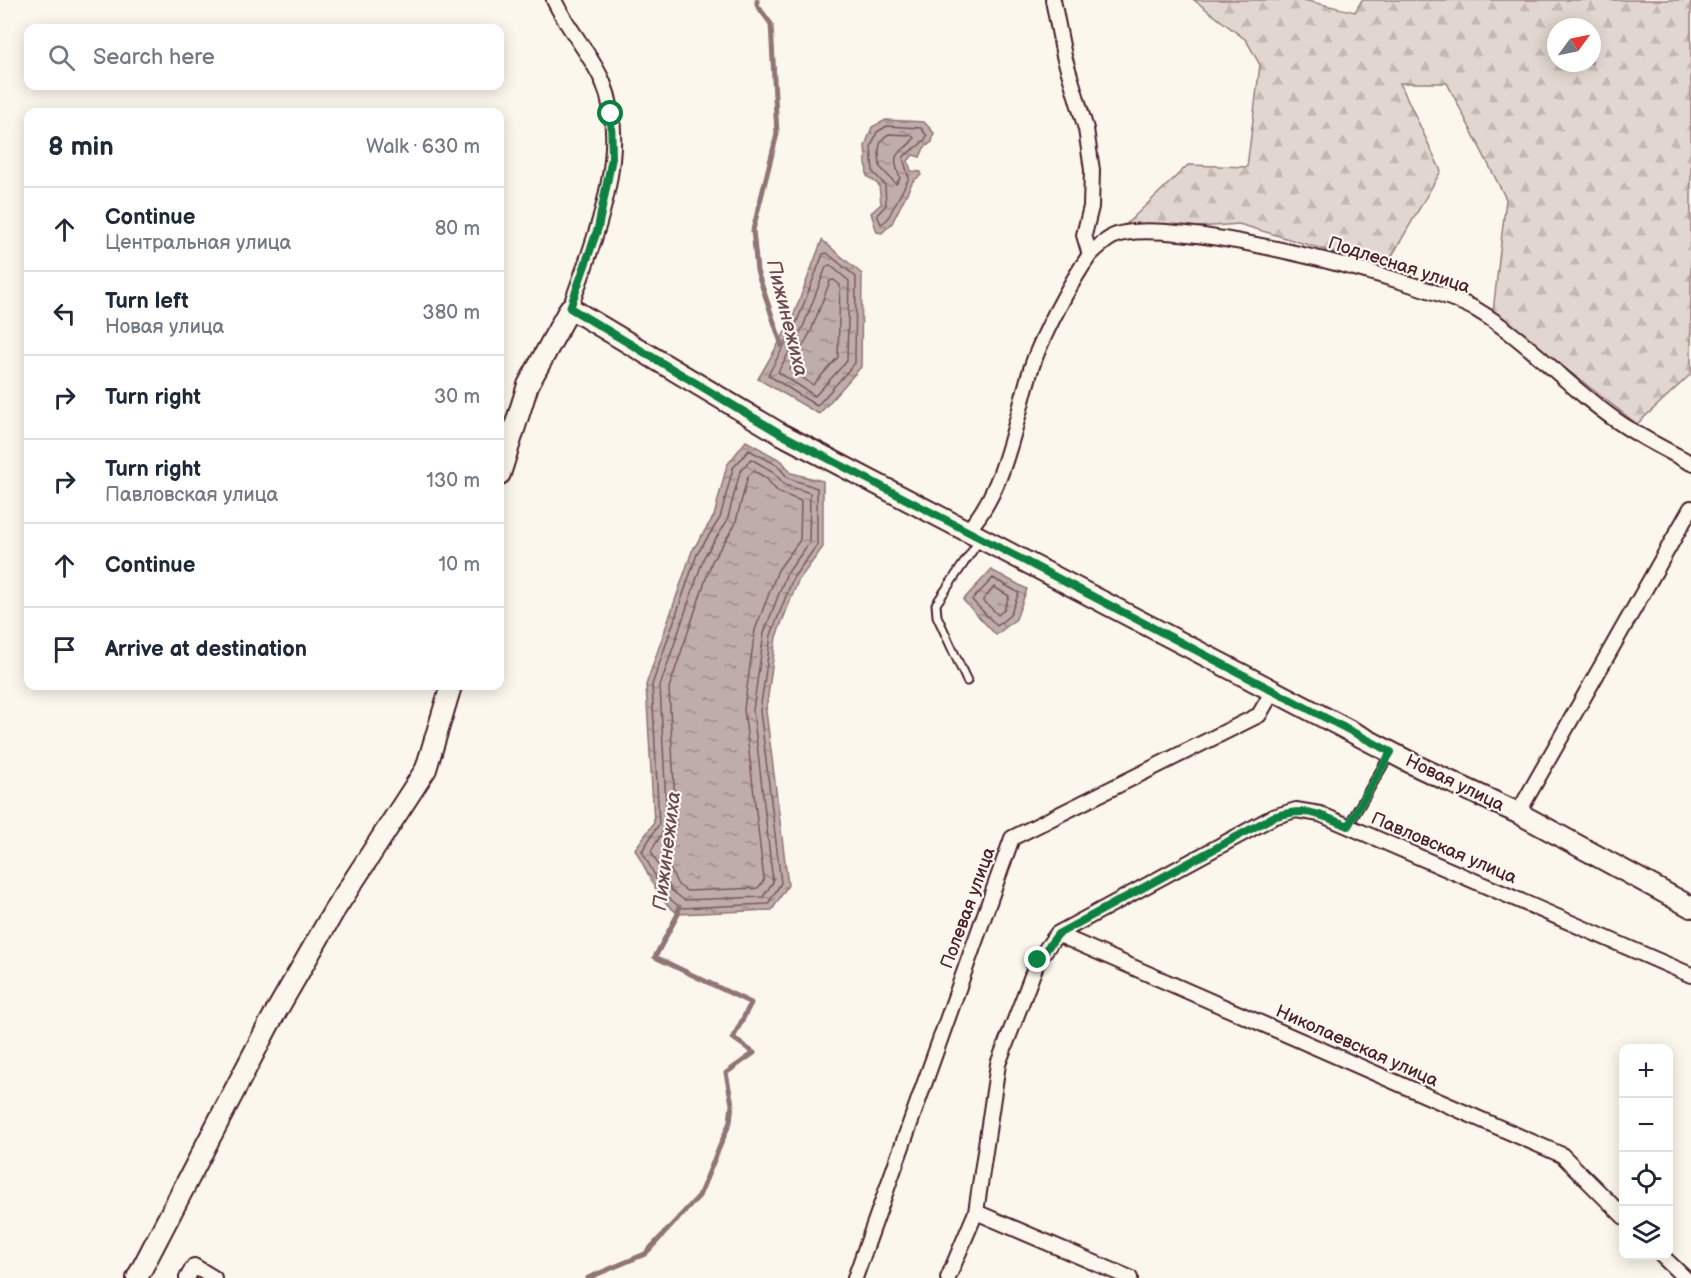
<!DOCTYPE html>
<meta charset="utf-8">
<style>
:root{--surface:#fff;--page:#f6f6f7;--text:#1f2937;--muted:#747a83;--line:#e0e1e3}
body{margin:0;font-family:"Balsamiq Sans",sans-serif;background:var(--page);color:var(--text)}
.controls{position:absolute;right:18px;bottom:18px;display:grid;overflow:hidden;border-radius:12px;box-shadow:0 3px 15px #0003}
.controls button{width:54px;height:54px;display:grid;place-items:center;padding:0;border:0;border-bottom:2px solid var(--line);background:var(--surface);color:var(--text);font:30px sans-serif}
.compass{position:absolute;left:1547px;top:18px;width:54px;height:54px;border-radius:50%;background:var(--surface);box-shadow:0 3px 15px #0003;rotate:57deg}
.stop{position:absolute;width:18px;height:18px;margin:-14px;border:4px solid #0b8043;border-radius:50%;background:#fff}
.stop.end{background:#0b8043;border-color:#fff;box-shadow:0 2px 6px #0008}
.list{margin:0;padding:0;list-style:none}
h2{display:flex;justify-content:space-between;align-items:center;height:78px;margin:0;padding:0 24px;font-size:26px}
h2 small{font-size:20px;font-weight:400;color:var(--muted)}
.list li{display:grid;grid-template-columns:39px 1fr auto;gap:18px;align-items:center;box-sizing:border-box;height:84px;padding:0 24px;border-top:2px solid var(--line)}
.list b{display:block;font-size:22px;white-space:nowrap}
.list p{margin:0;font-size:20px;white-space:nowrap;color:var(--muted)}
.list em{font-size:20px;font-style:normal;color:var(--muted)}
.icon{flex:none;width:33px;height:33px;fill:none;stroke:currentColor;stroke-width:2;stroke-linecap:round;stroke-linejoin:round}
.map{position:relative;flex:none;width:1691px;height:1278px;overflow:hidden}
.search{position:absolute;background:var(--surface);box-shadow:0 3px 15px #0003;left:24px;top:24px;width:480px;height:66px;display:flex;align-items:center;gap:15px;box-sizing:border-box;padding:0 21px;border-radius:12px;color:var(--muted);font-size:22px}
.panel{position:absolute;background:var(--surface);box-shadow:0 3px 15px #0003;left:24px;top:108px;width:480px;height:582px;border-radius:12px}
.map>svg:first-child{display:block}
.forest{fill:url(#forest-firs);stroke:#967b7e;stroke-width:1.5;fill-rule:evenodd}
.water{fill:url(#water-ripples);stroke:#907477;stroke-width:1.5}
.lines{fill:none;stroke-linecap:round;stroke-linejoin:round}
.shore{stroke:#79585e;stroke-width:1.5}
.stream{stroke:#907477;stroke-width:5}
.lane-casing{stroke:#4a1f2b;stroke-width:11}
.street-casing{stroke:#4a1f2b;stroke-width:18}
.secondary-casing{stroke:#4a1f2b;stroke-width:24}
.lane{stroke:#fbf7ec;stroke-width:7}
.street{stroke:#fbf7ec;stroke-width:14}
.secondary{stroke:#fbf7ec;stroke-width:20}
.route{stroke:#0b8043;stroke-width:8}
.labels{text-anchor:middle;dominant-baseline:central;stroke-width:4.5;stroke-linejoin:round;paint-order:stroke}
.street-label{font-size:18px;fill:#4a1f2b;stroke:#fbf7ec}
.water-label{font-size:20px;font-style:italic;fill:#6d4a51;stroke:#fbf7ec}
</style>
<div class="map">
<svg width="1691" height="1278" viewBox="0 0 1691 1278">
<defs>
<pattern id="forest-firs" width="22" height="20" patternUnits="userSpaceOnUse" patternTransform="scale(1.5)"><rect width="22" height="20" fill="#e2d7d0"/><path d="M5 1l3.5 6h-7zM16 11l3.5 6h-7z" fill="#c3b8b3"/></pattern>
<pattern id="water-ripples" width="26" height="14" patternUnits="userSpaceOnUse" patternTransform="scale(1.5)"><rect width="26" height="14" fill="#bfadaa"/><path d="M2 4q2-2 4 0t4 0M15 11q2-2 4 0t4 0" fill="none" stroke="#9d8c8b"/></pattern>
</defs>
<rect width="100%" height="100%" fill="#fbf7ec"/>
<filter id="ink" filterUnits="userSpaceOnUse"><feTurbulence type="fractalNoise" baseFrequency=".0167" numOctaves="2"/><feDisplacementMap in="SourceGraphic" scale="12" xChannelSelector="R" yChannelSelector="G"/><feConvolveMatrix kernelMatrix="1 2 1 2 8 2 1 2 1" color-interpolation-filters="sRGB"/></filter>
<g filter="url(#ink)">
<path class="forest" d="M1194,0h109l52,12 7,-12h329v374l-54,50 -144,-112 13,-113 -59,-116h-47l41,88 -56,97 -146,-44 -122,9 71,-68 59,2 13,-102 -14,-25zM1556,27h36v36h-36z"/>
<path class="water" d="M886,120l38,2 10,11 -2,9 -8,6 -4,9 -7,-2 -5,6 3,10 10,1v3l-8,6 -21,42 -10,10 -5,-1 -6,-19 10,-9 -2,-19 -12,-9 -2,-30 7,-19z
M822,240l40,34 -1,93 -42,47 -61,-35 33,-57z
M746,441l36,20 9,12 32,8v66l-25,34 -22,56 -10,74 22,174 -16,25 -94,4 -17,-15 -26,-50 19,-26 -8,-138 46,-134 22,-35 13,-51z
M991,570l36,19 -11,30 -20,16 -33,-35z"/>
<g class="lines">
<path class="shore" d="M887,126l34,2 6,8c-5,11 -17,13 -24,22l6,20 -22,42 -6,4 -4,-9 9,-10 -1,-20 -12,-13 -2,-25 6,-15z
M889,134l22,1 3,3c-11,18 -26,9 -14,40l-4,6 -16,-17c-1,-12 -4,-27 9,-33z
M827,253l29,24 -1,86 -38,43 -49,-31 28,-51 27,-70z
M830,265l19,16 -2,80 -32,35 -37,-24 25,-45 23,-60z
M834,280l6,5 -2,72 -25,28 -23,-16 21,-38 19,-50z
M749,450l28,15 11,13 29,10v57l-24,33 -22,57 -11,76 21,172 -13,21 -87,4 -16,-13 -23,-44 17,-27 -7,-139 45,-131 23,-36 13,-50z
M751,459l21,12 13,14 25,8 -1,50 -23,32 -22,58 -11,77 20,172 -10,15 -79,3 -13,-10 -20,-39 16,-26 -7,-139 44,-129 23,-36 13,-49z
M754,471l12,7 12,14 23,9 -1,39 -22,30 -23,60 -11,79 20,171 -6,8 -71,3 -9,-6 -16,-33 14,-27 -7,-137 43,-127 23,-36 13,-49z
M993,578l26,15 -9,22 -13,11 -25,-26z
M994,587l15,9 -5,14 -6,5 -15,-15z"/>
<path class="stream" d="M757,0v5l14,19 6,110 -24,96 4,41 25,75
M588,1278l57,-24 54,-58 31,-74 2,-18 -6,-31 28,-20 -21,-15 18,-35 -96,-46 23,-43 1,-7"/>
<g class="lane-casing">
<path id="lane" d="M967,681l-30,-65 -1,-12 43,-63
M1348,826l42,-72"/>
</g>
<g class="street-casing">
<path id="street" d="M554,0c13,28 36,53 49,82 29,68 -10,161 -33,226
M1053,0l11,56 22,73 6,41 -1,37 -7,28 6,20
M967,531c38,-40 48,-110 64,-162 10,-31 39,-86 58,-113 5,-6 16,-15 23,-19 48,-26 315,44 365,73 54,32 94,81 146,115 21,14 45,26 68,38
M1518,813l173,-305
M1057,934l505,221 62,62
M976,1212l154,66
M1662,1256l23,22
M187,1278l7,-12 20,12
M855,1278l157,-440 247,-123 15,-26
M948,1278l28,-66 22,-148 40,-104 19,-26 216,-117 23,-7 24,4 371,161"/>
</g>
<g class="secondary-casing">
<path id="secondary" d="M500,474l28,-89 42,-77 211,126 640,334 97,45 173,94
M137,1278l132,-254 65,-113 92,-142 25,-83"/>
</g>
<use href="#lane" class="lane"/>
<use href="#street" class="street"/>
<use href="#secondary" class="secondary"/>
</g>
</g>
<g class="lines" filter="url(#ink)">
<path class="route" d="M611,114l1,44 -14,70 -28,80 211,126 610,318 -43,74c-31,-13 -42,-19 -75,-9l-215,117 -20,26"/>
</g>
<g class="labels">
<g class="street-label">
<text transform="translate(1399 265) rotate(18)">Подлесная улица</text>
<text transform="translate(1455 783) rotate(26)">Новая улица</text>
<text transform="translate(1444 848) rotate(23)">Павловская улица</text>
<text transform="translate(968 908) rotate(-70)">Полевая улица</text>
<text transform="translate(1357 1046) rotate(24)">Николаевская улица</text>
</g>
<g class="water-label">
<text transform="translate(787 318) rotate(76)">Пижинежиха</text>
<text transform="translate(667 851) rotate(-83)">Пижинежиха</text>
</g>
</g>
</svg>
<div class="controls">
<button>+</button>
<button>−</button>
<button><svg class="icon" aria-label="locate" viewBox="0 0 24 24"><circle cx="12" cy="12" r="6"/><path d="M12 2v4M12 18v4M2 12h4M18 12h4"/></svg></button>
<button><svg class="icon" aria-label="layers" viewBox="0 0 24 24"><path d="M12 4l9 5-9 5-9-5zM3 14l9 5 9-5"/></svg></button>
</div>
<svg class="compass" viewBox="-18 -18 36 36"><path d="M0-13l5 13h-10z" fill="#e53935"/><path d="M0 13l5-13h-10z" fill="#747a83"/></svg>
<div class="stop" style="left:611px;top:114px"></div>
<div class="stop end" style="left:1038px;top:960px"></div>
<div class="search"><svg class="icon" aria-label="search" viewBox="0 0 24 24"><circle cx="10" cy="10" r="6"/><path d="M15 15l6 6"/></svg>Search here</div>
<section class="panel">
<h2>8 min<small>Walk · 630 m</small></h2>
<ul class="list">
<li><svg class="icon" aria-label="ahead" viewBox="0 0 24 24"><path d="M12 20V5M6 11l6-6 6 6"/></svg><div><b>Continue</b><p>Центральная улица</p></div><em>80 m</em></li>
<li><svg class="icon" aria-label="left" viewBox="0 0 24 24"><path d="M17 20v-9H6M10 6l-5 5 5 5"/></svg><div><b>Turn left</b><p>Новая улица</p></div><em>380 m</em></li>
<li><svg class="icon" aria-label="right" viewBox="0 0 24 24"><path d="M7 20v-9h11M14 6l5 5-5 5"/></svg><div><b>Turn right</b></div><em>30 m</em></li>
<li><svg class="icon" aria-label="right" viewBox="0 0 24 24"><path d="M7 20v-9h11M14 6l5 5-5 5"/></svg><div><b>Turn right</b><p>Павловская улица</p></div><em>130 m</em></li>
<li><svg class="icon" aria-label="ahead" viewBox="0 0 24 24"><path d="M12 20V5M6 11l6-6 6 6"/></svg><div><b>Continue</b></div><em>10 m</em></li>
<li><svg class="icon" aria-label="arrive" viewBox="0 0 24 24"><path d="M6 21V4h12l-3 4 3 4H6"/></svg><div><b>Arrive at destination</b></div></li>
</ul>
</section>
</div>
